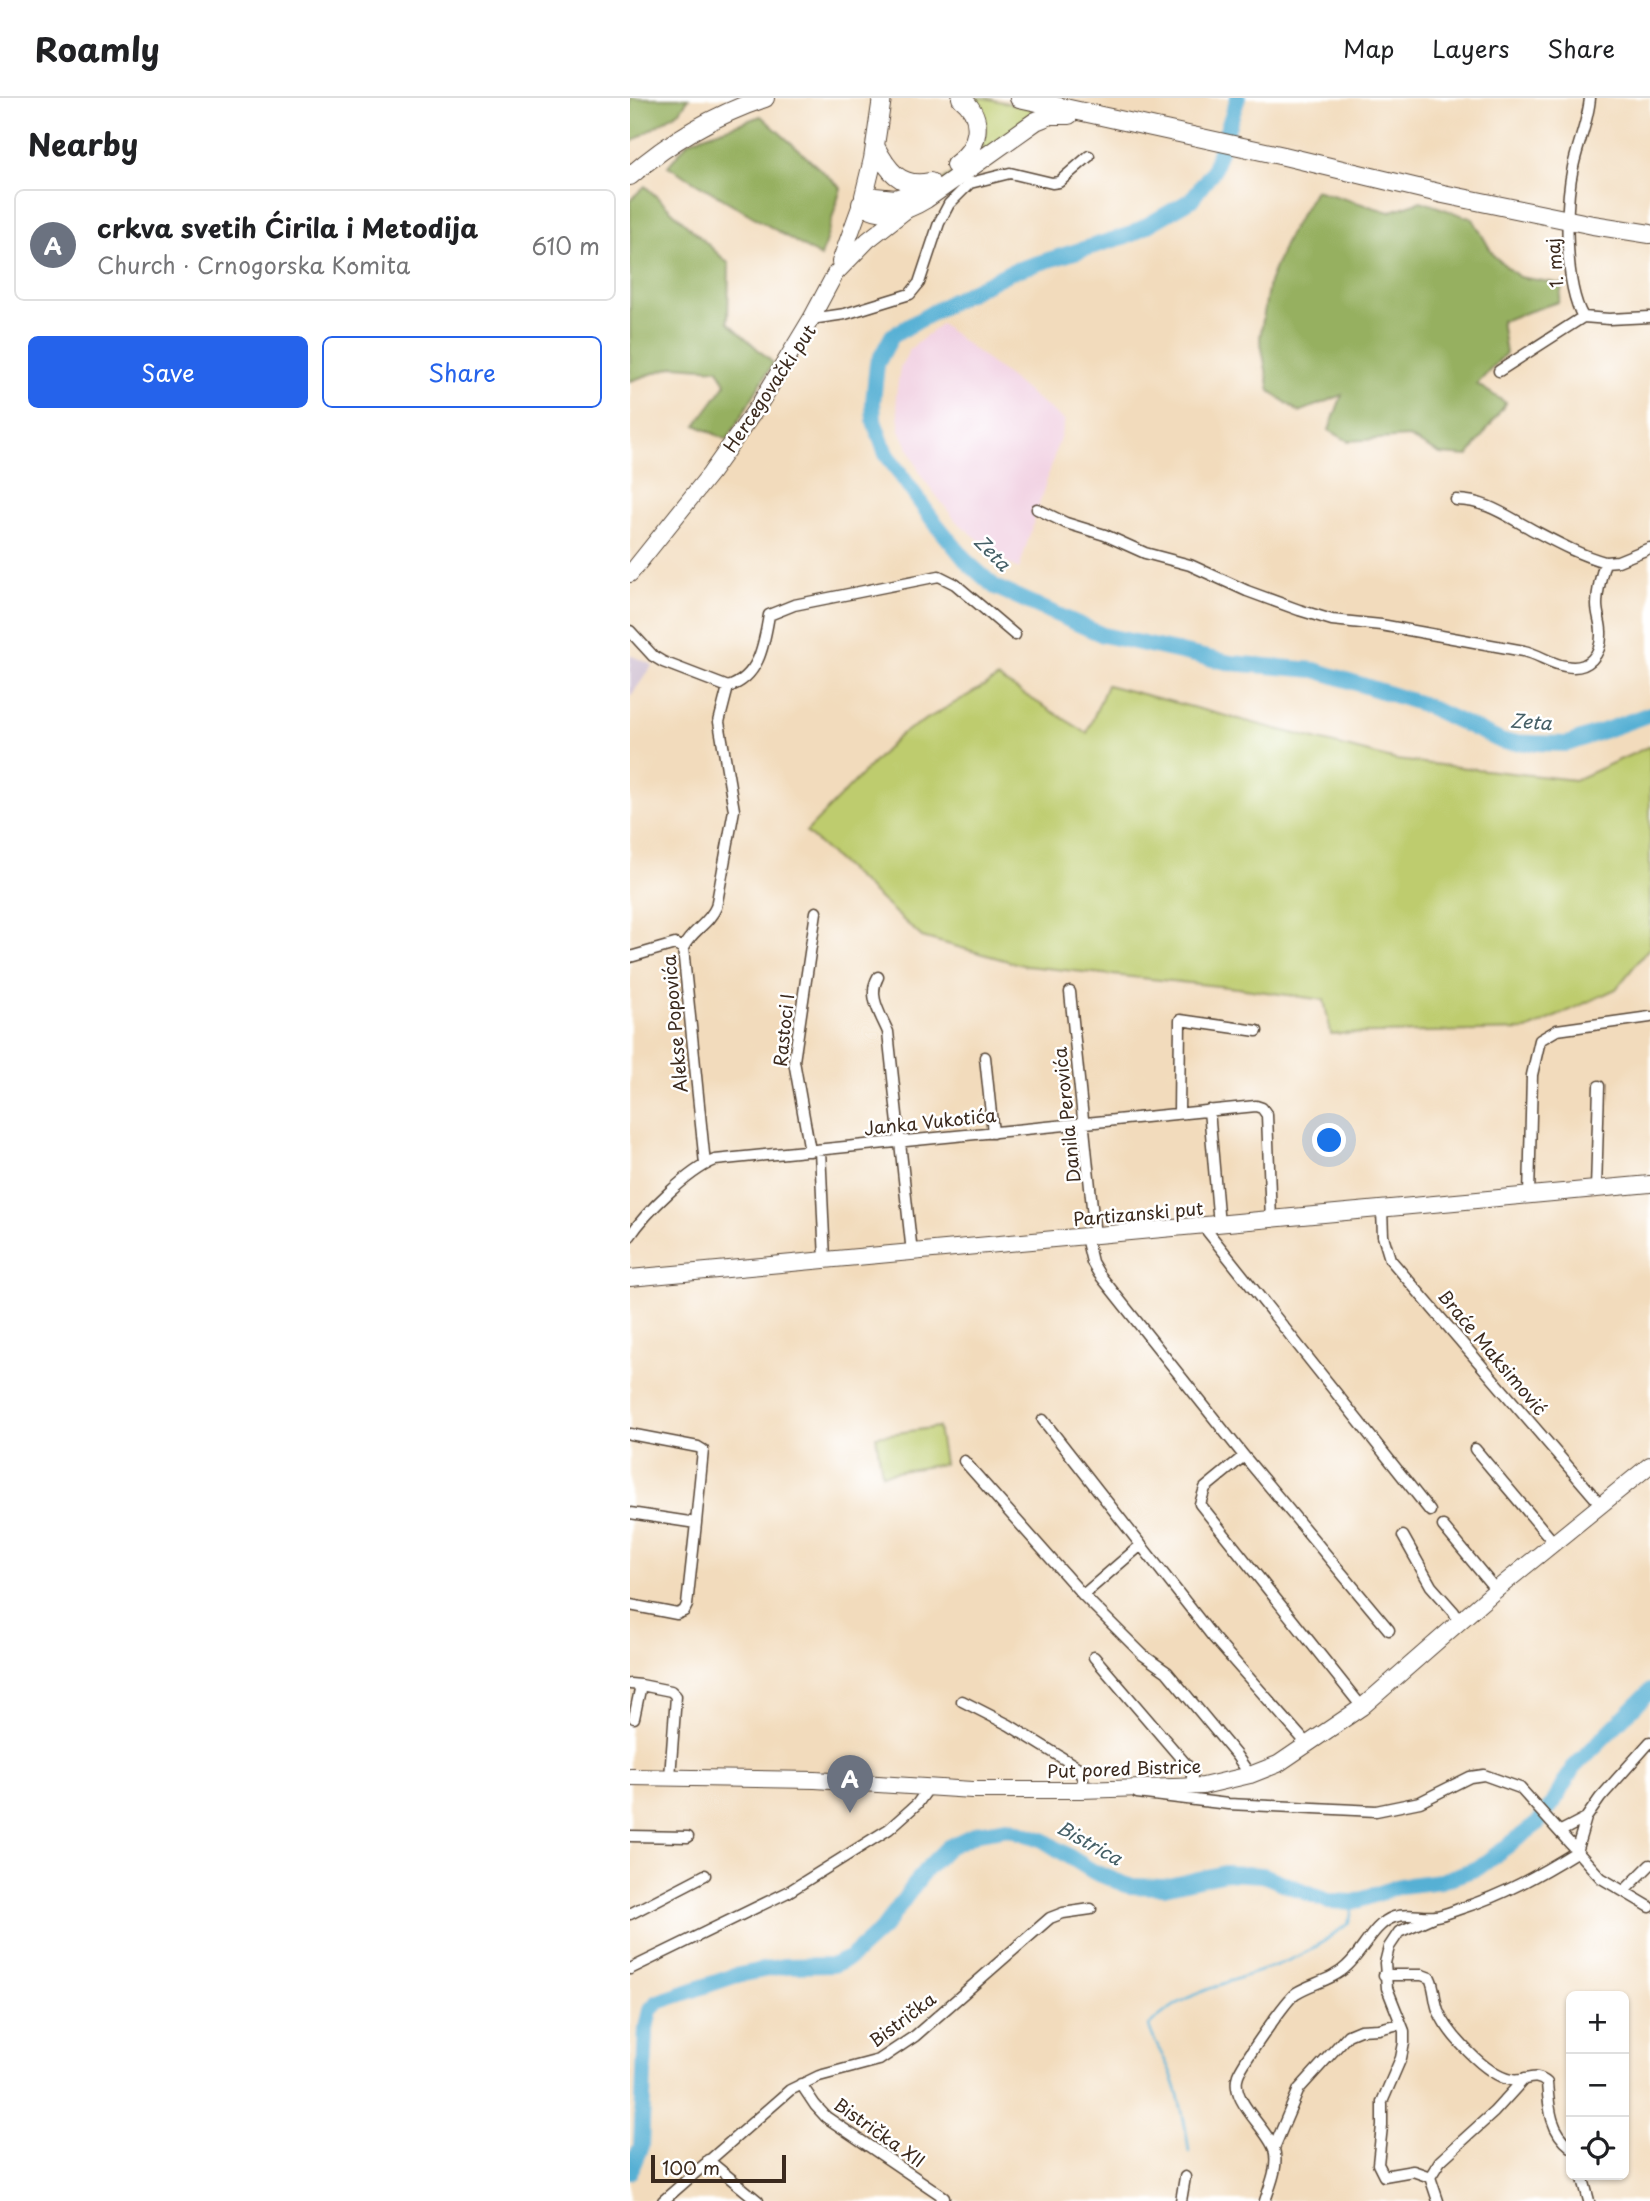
<!DOCTYPE html>
<meta charset="utf-8">
<style>
:root{--surface:#fff;--page:#f6f6f6;--text:#202124;--muted:#757577;--line:#e0e0e0;--accent:#2563eb}
body{margin:0;font-family:"Playpen Sans",sans-serif;background:var(--page);color:var(--text)}
.controls{position:absolute;right:21px;bottom:21px;display:grid;overflow:hidden;border-radius:10px;box-shadow:0 2px 5px #0004}
.controls button{width:63px;height:63px;display:grid;place-items:center;padding:0;border:0;border-bottom:2px solid var(--line);background:var(--surface);color:var(--text);font:35px sans-serif}
.scale{position:absolute;left:21px;bottom:18px;width:135px;box-sizing:border-box;padding-left:7px;border:4px solid #3b2a1e;border-top:0;font-size:19px;line-height:24px;white-space:nowrap;color:#3b2a1e;-webkit-text-stroke:5px #fff;paint-order:stroke}
.you{position:absolute;left:700px;top:1043px;width:24px;height:24px;margin:-18px;border:5px solid #fff;border-radius:50%;background:#1a73e8;box-shadow:0 0 0 10px #1a73e833}
.badge{display:grid;place-items:center;width:46px;height:46px;border-radius:50%;background:var(--accent);color:#fff;font-size:23px;font-weight:700}
.pin{position:absolute;translate:-50% -58px;filter:drop-shadow(0 2px 4px #0008)}
.pin::after{content:'';position:absolute;top:37px;width:24px;height:21px;background:inherit;clip-path:polygon(0 0,100% 0,50% 100%)}
.list{margin:0;padding:0;list-style:none}
h2{display:flex;justify-content:space-between;align-items:center;height:91px;margin:0;padding:0 28px;font-size:30px}
h2 small{font-size:23px;font-weight:400;color:var(--muted)}
.list li{display:grid;grid-template-columns:46px 1fr auto;gap:21px;align-items:center;box-sizing:border-box;height:112px;margin:0 14px 14px;padding:0 14px;border:2px solid var(--line);border-radius:10px}
.list b{display:block;font-size:26px;white-space:nowrap}
.list p{margin:0;font-size:23px;white-space:nowrap;color:var(--muted)}
.list em{font-size:23px;font-style:normal;color:var(--muted)}
.actions{display:flex;gap:14px;padding:21px 28px}
.actions a{flex:1;padding:16px 0;border:2px solid var(--accent);border-radius:10px;text-align:center;font-size:24px;color:var(--accent)}
.actions .main{background:var(--accent);color:#fff}
.icon{flex:none;width:38px;height:38px;fill:none;stroke:currentColor;stroke-width:2;stroke-linecap:round;stroke-linejoin:round}
.map{position:relative;flex:none;width:1020px;height:2103px;overflow:hidden}
header{display:flex;align-items:center;gap:42px;box-sizing:border-box;height:98px;padding:0 35px;background:var(--surface);border-bottom:2px solid var(--line)}
header strong{font-size:33px}
nav{display:flex;gap:38px;margin-inline-start:auto;font-size:24px}
main{display:flex}
aside{flex:1;background:var(--surface)}
.map>svg:first-child{display:block}
.built{fill:#f1d0e2}
.industrial{fill:#cebed0}
.green{fill:#becc6e;stroke:#7c7b46;stroke-width:2}
.forest{fill:#96b061;stroke:#686d40;stroke-width:2}
.lines{fill:none;stroke-linecap:round;stroke-linejoin:round}
.stream{stroke:#56b0d4;stroke-width:2.5}
.river{stroke:#56b0d4;stroke-width:16}
.street-casing{stroke:#564536;stroke-width:13}
.secondary-casing{stroke:#564536;stroke-width:18}
.primary-casing{stroke:#564536;stroke-width:20}
.street{stroke:#fff;stroke-width:10}
.secondary{stroke:#fff;stroke-width:16}
.primary{stroke:#fff;stroke-width:18}
.labels{text-anchor:middle;dominant-baseline:central;stroke-width:5;stroke-linejoin:round;paint-order:stroke}
.street-label{font-size:18px;fill:#3b2a1e;stroke:#fff}
.water-label{font-size:19px;font-style:italic;fill:#466067;stroke:#fff}
</style>
<header>
<strong>Roamly</strong>
<nav><a>Map</a><a>Layers</a><a>Share</a></nav>
</header>
<main>
<aside>
<h2>Nearby<small></small></h2>
<ul class="list">
<li><span class="badge" style="background:#6b7280">A</span><div><b>crkva svetih Ćirila i Metodija</b><p>Church · Crnogorska Komita</p></div><em>610 m</em></li>
</ul>
<div class="actions"><a class="main">Save</a><a>Share</a></div>
</aside>
<div class="map">
<svg width="1020" height="2103" viewBox="0 0 1020 2103">
<rect width="100%" height="100%" fill="#fff"/>
<filter id="ink" filterUnits="userSpaceOnUse"><feTurbulence type="fractalNoise" baseFrequency=".0143" numOctaves="2"/><feDisplacementMap in="SourceGraphic" scale="14" xChannelSelector="R" yChannelSelector="G"/><feConvolveMatrix kernelMatrix="1 2 1 2 8 2 1 2 1" color-interpolation-filters="sRGB"/></filter>
<filter id="wash" filterUnits="userSpaceOnUse"><feTurbulence type="fractalNoise" baseFrequency=".00686" numOctaves="4" result="noise"/><feDisplacementMap in="SourceGraphic" scale="28" xChannelSelector="R" yChannelSelector="G"/><feGaussianBlur stdDeviation="1.57" result="paint"/><feColorMatrix in="noise" values="0 0 0 0 0 0 0 0 0 0 0 0 0 0 0 0 0 1.4 0 .05"/><feComposite in="paint" operator="in"/></filter>
<g filter="url(#wash)">
<rect width="100%" height="100%" fill="#f2dbbc"/>
<path class="built" d="M311,226l124,97 -46,148 -13,-7 -50,-41 -34,-44 -22,-47 -4,-34 4,-28 10,-19z"/>
<path class="industrial" d="M0,557l23,10 -23,32z"/>
<path class="green" d="M342,0h13l68,15 -142,90 64,-46c12,-18 17,-44 -3,-59z
M368,580l89,55 20,-48 289,75 179,20 75,-34v201l-34,42 -89,41 -196,4 -7,-34 -87,-12 -211,-22 -104,-29 -116,-105 95,-98z
M308,1329l6,37 -62,10 -6,-38z"/>
<path class="forest" d="M0,0h59l-9,13 -50,32z
M131,18l80,72 -20,69 -153,-91 21,-25z
M15,88l84,78 -1,58 45,41 -46,77 -31,-15 30,-41 -8,-15 -43,-3 -45,15v-181z
M685,92l74,22 32,-11 52,18 21,37 25,21 44,7 -5,18 -57,19 5,32 -29,31 29,19 -38,53 -28,-2 -31,-17 -61,4 -19,-11 13,-35 -43,17 -29,-21 -10,-53 9,-56 18,-44z"/>
<g class="lines">
<path class="stream" d="M559,2054c-3,-26 -8,-51 -17,-76 -6,-17 -18,-32 -23,-50 44,-48 133,-49 182,-90 5,-4 13,-8 17,-13 3,-5 4,-15 6,-21"/>
<path class="river" d="M608,0l-25,73 -22,29 -59,34 -122,38 -61,31 -57,33 -15,28 -4,38 1,19 12,33 46,65 36,44 27,24 108,48 128,28 84,7 107,34 81,38 64,2 83,-30
M0,2074l11,-26 5,-118 4,-18 8,-8 76,-26 49,-10 50,-1 18,-8 33,-30 42,-58 22,-22 30,-14 30,-5 35,12 51,32 35,14 35,1 61,-14 38,2 65,26 26,1 46,-16 41,-5 37,-13 59,-44 16,-21 20,-35 77,-77"/>
</g>
</g>
<g filter="url(#ink)">
<g class="lines">
<g class="street-casing">
<path id="street" d="M960,0c-2,24 -12,45 -17,69 -8,37 -9,117 10,150l26,2 41,-2
M181,221l34,-5 65,-20 9,-11 20,-60 10,-19 21,-21 40,-10 42,10 7,-1 30,-26
M869,273l84,-54
M826,402c29,0 49,15 75,29 23,12 48,26 74,33l13,-1 32,-13
M407,411l29,14 39,12 40,18 45,12 57,26 52,19 33,10 49,5 143,26c14,3 27,13 41,15 23,5 37,-11 36,-34 0,-9 -4,-18 -4,-27 0,-15 4,-29 8,-43
M0,533l23,25 10,6 65,25c32,-10 36,-44 41,-72l25,-10 145,-29 16,8 60,51
M0,859l45,-13 8,4
M248,879c-11,19 3,38 10,55l24,221
M440,894l25,244
M355,959l8,76
M579,1012l10,115
M549,1015l1,-93 77,11
M190,1052l5,110
M180,1053l-16,-90 22,-149
M75,1066l-22,-216c8,-17 26,-24 33,-41l18,-97 -15,-88 9,-35
M966,1092l3,-104
M899,1098l3,-121 8,-35 17,-10 93,-13
M752,1112l1,26 7,23 212,247
M574,1129l226,284
M0,1138c16,-24 58,-65 85,-76l541,-54 6,2 5,7 4,105
M456,1139l6,25 7,12 145,182 145,174
M413,1322l170,217 95,108
M0,1336l68,13 5,3 -7,73
M845,1351l80,95
M614,1358l-39,32 -5,16 162,203
M334,1363l119,134 60,60 24,17 69,83 14,20
M0,1415l66,10 -9,82 -3,6 -7,3 -47,-9
M813,1428l53,64
M773,1438l28,50 23,26 5,11
M453,1497l58,-50
M464,1559l96,112 2,7 -1,11
M0,1586l11,1 -7,33
M11,1587l30,6 5,5 -6,81
M332,1603l47,24 68,42 6,12 -2,11
M507,1695l91,11 148,7 44,-9 50,-25 14,-2 36,13 81,90 49,29
M931,1733l25,-13
M0,1738l58,1
M946,1754l10,-34 14,-20 50,-56
M994,1793l26,-26
M0,1816l75,-39
M805,1818l-36,16 -10,15 -4,16 2,25 17,43v12l-3,15 -19,44v24l-4,38 6,12 29,-5 17,6 8,24
M0,1871l158,-77 101,-63 28,-25 13,-18
M754,1877h38l8,3c5,10 4,21 8,32 9,23 48,65 73,70 14,3 23,-9 36,3 2,25 3,48 24,64
M171,1986l14,21 11,12 118,80 -3,4
M644,2050l25,-59 49,-54 12,-5 19,-1 20,-5
M78,2062l50,41
M952,2077l7,26
M800,2079l10,-16 54,-49 30,-33
M33,2103l127,-111 29,-14 60,-16 36,-24 135,-118 13,-5 28,-4
M551,2103l4,-24
M635,2103c5,-16 14,-34 9,-52 -7,-21 -45,-49 -36,-74 4,-11 48,-75 58,-82 16,-10 37,-13 51,-27 16,-14 26,-42 47,-49 15,-5 28,1 42,-1 8,-1 17,-5 26,-8 41,-13 77,-33 114,-56"/>
</g>
<g class="secondary-casing">
<path id="secondary" d="M210,164l24,-66
M0,476l80,-100 49,-69 52,-86 24,-45 33,-34 41,-32
M0,1180l1020,-94
M0,1679l185,3 157,10h109l122,-4 47,-11 28,-11 84,-57 134,-117 154,-125"/>
</g>
<g class="primary-casing">
<path id="primary" d="M252,0l-9,61 -9,37 32,3 22,-8
M389,0l265,58 159,38 150,31 57,9
M245,48c12,23 25,43 55,36
M325,67c24,-17 31,-47 6,-67
M0,78c40,-35 84,-61 135,-78
M231,106c23,14 44,8 65,-5l110,-78 15,-6h18"/>
</g>
<use href="#street" class="street"/>
<use href="#secondary" class="secondary"/>
<use href="#primary" class="primary"/>
</g>
</g>
<g class="labels">
<g class="street-label">
<text transform="translate(924 165) rotate(-95)">1. maj</text>
<text transform="translate(139 290) rotate(-56)">Hercegovački put</text>
<text transform="translate(44 926) rotate(-95)">Alekse Popovića</text>
<text transform="translate(153 932) rotate(-84)">Rastoci I</text>
<text transform="translate(436 1017) rotate(-96)">Danila Perovića</text>
<text transform="translate(300 1023) rotate(-6)">Janka Vukotića</text>
<text transform="translate(508 1115) rotate(-5)">Partizanski put</text>
<text transform="translate(863 1254) rotate(50)">Braće Maksimović</text>
<text transform="translate(494 1670) rotate(-2)">Put pored Bistrice</text>
<text transform="translate(272 1921) rotate(-37)">Bistrička</text>
<text transform="translate(250 2034) rotate(35)">Bistrička XII</text>
</g>
<g class="water-label">
<text transform="translate(363 454) rotate(45)">Zeta</text>
<text transform="translate(901 623) rotate(4)">Zeta</text>
<text transform="translate(460 1744) rotate(29)">Bistrica</text>
</g>
</g>
</svg>
<div class="controls">
<button>+</button>
<button>−</button>
<button><svg class="icon" aria-label="locate" viewBox="0 0 24 24"><circle cx="12" cy="12" r="6"/><path d="M12 2v4M12 18v4M2 12h4M18 12h4"/></svg></button>
</div>
<div class="scale">100 m</div>
<div class="you"></div>
<div class="pin badge" style="left:220px;top:1715px;background:#6b7280">A</div>
</div>
</main>
